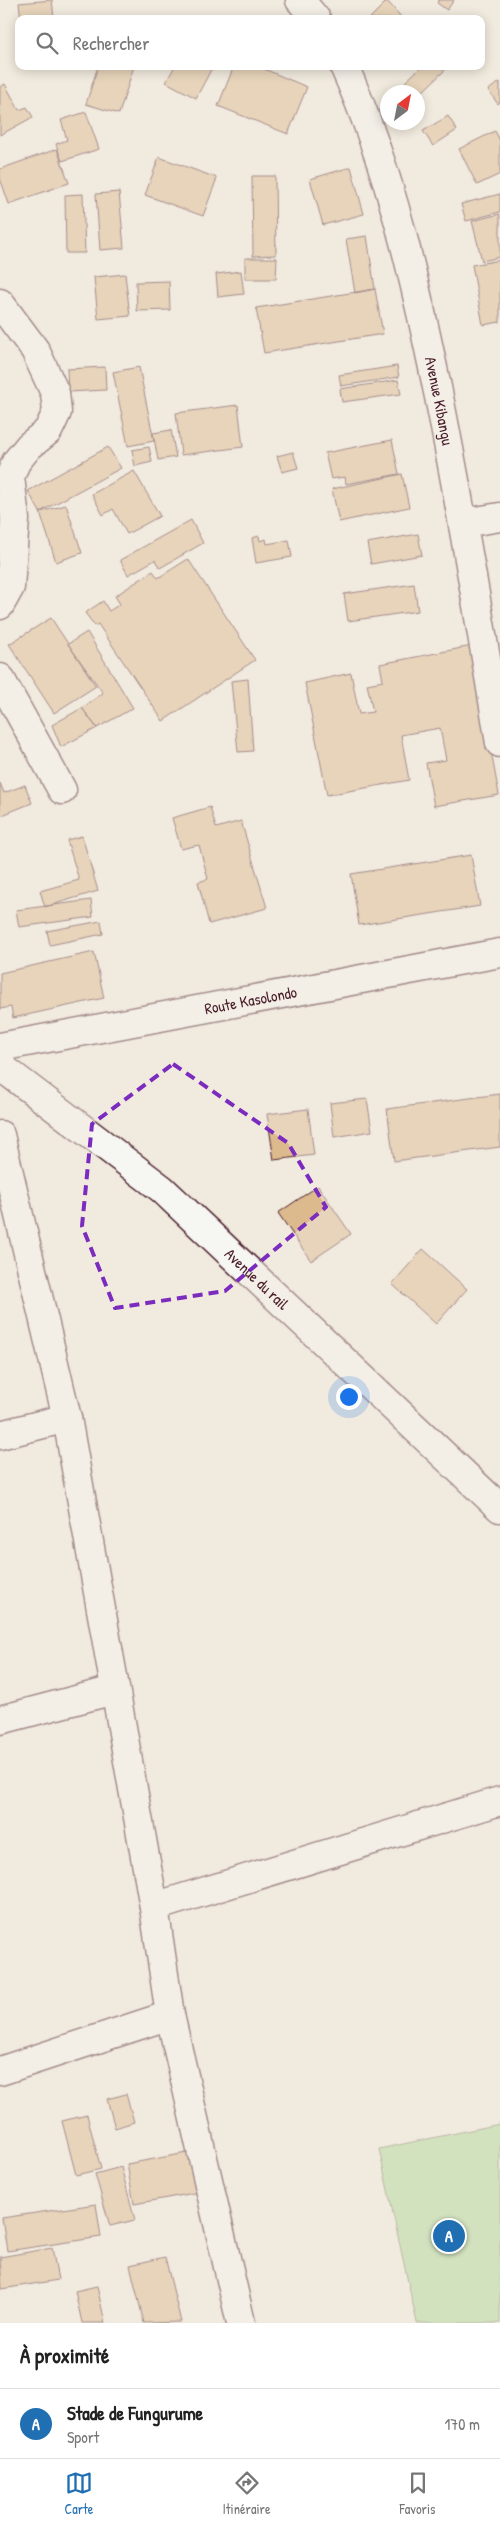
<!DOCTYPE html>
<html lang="fr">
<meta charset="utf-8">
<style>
:root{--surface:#fff;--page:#f6f6f6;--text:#222;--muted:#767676;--line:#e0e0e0;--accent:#1f6fb2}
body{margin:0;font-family:"Patrick Hand",sans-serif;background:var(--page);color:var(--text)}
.compass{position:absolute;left:380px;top:85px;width:45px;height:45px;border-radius:50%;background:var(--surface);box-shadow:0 2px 12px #0003;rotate:32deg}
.you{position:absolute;left:348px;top:1396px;width:18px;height:18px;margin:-12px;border:4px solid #fff;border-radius:50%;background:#1a73e8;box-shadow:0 0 0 8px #1a73e833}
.badge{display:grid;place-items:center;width:32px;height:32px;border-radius:50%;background:var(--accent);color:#fff;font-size:16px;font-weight:700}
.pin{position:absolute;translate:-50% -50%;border:2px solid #fff;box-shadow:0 1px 5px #0006}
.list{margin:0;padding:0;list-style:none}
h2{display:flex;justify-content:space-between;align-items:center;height:65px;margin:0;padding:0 20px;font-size:21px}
h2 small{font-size:16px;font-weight:400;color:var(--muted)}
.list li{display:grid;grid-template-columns:32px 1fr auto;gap:15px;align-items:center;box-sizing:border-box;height:70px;padding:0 20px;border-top:1px solid var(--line)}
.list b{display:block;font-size:19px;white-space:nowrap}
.list p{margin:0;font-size:16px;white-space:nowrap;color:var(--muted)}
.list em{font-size:16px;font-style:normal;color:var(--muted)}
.icon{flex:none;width:28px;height:28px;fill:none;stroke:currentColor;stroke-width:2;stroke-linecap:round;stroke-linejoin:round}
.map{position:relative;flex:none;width:500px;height:2323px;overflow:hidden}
.search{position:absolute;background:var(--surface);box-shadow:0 2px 12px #0003;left:15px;right:15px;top:15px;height:55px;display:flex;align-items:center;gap:12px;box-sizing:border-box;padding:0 18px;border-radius:10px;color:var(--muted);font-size:19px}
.sheet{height:135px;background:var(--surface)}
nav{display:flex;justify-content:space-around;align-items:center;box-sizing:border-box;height:70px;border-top:1px solid var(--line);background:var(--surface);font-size:14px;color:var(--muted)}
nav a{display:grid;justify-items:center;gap:2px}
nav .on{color:var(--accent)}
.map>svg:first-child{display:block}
.green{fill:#adda99;stroke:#7c7c62}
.building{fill:#dcba8e;stroke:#4a1f2b}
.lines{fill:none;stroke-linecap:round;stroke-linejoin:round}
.minor-casing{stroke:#4a1f2b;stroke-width:31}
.minor{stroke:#f6f6f2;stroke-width:28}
.marked{fill:none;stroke:#7b2cbf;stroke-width:4;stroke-dasharray:10 6;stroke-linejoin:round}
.labels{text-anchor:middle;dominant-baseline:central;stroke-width:4;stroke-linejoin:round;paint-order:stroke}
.street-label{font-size:16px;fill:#4a1f2b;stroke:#f6f6f2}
</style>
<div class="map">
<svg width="500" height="2323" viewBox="0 0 500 2323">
<rect width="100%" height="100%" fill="#f1eade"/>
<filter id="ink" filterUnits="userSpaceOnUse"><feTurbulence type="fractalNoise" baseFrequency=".02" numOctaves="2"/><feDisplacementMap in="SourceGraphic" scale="10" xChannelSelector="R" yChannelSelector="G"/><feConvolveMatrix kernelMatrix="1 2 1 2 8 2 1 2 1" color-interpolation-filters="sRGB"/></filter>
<g filter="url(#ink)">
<path class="green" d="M500,2124v199h-83l-38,-174z"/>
<path class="building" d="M52,0l2,18 -33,1 -2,-16z
M439,0h15l-7,10 -10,-7z
M387,1l16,18h-32l-1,-1z
M98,66h36l-15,48 -33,-10z
M175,66h38l-17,32 -30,-16z
M234,66h23l50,21 -19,47 -70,-28z
M422,66l25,2 -29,28v-4h-4l-9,-10z
M500,82v20l-2,2 -10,-14z
M5,84l14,26 8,-3 6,10 -33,18v-48z
M86,112l13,37 -37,12 -6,-17 11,-4 -6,-20z
M448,116l9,14 -24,16 -10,-15z
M495,131l5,10v33l-23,11 -18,-36z
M57,149l12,34 -60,21 -9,-26v-9z
M159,157l58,21 -14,38 -58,-21z
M351,167l13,47 -41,11 -13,-46z
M252,176h23l1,79 -23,1z
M119,192l5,56 -24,2 -4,-56z
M83,194l2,59h-19l-1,-58z
M500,194v18l-34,9 -5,-17z
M500,214v43l-18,4 -10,-40z
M367,236l8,53 -20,4 -9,-54z
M245,258h32l-1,21h-31z
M500,260v62l-17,3 -11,-60z
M241,271l3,23 -26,3 -2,-23z
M125,274l5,42 -32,3 -4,-42z
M169,281l1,29 -33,1 -1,-29z
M375,289l8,45 -119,19 -8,-45z
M397,366l2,11 -58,9 -2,-11z
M105,367l1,23 -38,2 -1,-23z
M139,367l15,74 -26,5 -15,-74z
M398,380l3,14 -59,8 -2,-13z
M238,405l5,42 -62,8 -5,-42z
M171,430l5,27 -18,3 -5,-27z
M392,440l7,34 -53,10 -1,-7 -14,2 -6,-26z
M108,447l13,21 -81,44 -12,-21z
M149,447l3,15 -17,4 -3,-16z
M293,452l5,16 -16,4 -5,-16z
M134,471l26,45 -33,18 -14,-25 -10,6 -11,-21z
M402,474l7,33 -70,15 -7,-33z
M66,505l16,48 -26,9 -16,-50z
M191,520l12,23 -43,25 -5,-8 -27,15 -8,-15z
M418,534l4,21 -51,9 -4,-21z
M259,536l1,5 6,-2 1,5 22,-4 3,17 -36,6 -4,-25z
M188,559l67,101 -92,61 -65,-97 -3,2 -10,-13 18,-12 6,10 11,-7 -5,-8 38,-25 5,7z
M414,584l4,27 -70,10 -4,-27z
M51,618l45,68 -42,27 -45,-69z
M87,632l46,76 -36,20 -15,-20 21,-15 -35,-49z
M472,646l27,149 -65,11 -8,-43 20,-3 -6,-32 -39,7 8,45 -82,15 -22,-112 46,-10 8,41 14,-2 -6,-28 16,-3 -3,-17z
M248,679l5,72 -15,1 -7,-71z
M82,708l15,20 -36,19 -9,-22z
M0,783l4,10 21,-8 7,18 -32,13z
M210,807l6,21 25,-7 26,87 -58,16 -11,-42 10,-3 -9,-34 -18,4 -9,-31z
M82,836l16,55 -53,16 -5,-16 39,-11 -12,-40z
M471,855l9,51 -121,19 -8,-51z
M91,900l2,17 -74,10 -3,-17z
M101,921l2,13 -53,11 -3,-14z
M94,952l10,46 -91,20 -2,-11 -11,2v-36z
M500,1094v53l-106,14 -7,-52z
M367,1099l5,32 -38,6 -4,-34z
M308,1109l6,46 -40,5 -7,-46z
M318,1186l33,48 -40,27 -33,-48z
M423,1249l44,40 -31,35 -44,-40z
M126,2094l8,28 -19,6 -8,-29z
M87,2115l14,54 -25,6 -14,-54z
M192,2152l8,40 -66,12 -7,-40z
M121,2167l14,53 -25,6 -15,-52z
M96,2204l5,33 -94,14 -5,-33z
M52,2248l6,32 -56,9 -2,-32z
M165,2257l16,65 -37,1 -14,-58z
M97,2286l8,37h-23l-7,-32z"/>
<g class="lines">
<g class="minor-casing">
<g id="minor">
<path d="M300,0l16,19"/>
<path id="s1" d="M344,66c47,105 72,218 95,331 23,115 42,230 61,346"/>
<path d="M0,303l35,47 20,43 2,19 -9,19 -19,15 -13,16 -6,15 5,42 -5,68 -10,18"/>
<path d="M464,523l36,-6"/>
<path d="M0,678l62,112"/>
<path id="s2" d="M0,1047l500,-94"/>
<path id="s3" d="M0,1066l162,123 338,319"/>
<path d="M0,1135l67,283 87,489 16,108 71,308"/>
<path d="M0,1435l67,-17"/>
<path d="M0,1720l114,-30"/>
<path d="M154,1907l346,-106"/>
<path d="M0,2071l170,-56"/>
</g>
</g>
<use href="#minor" class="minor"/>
</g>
</g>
<path d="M0 0H500V2323H0ZM173,1064l115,79 38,64 -101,84 -110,17 -33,-82 10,-102z" fill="#f1eade" fill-opacity=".55" fill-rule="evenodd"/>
<path class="marked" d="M173,1064l115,79 38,64 -101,84 -110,17 -33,-82 10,-102z"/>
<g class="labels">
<g class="street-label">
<text stroke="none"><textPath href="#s1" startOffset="349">Avenue Kibangu</textPath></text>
<text stroke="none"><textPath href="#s2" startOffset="255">Route Kasolondo</textPath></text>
<text stroke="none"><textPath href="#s3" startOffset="334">Avenue du rail</textPath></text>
</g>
</g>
</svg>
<svg class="compass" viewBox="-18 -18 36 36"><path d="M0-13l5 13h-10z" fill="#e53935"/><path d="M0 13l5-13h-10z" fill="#767676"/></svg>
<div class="you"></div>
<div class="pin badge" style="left:449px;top:2236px">A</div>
<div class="search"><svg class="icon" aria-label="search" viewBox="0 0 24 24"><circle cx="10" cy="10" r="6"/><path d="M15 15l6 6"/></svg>Rechercher</div>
</div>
<section class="sheet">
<h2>À proximité<small></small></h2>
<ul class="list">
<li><span class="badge">A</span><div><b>Stade de Fungurume</b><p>Sport</p></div><em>170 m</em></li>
</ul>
</section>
<nav>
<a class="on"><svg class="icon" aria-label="map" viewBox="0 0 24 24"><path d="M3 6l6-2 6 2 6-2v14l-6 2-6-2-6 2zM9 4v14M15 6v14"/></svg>Carte</a>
<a><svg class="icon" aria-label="directions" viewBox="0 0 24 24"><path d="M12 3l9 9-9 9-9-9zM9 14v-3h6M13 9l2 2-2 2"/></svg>Itinéraire</a>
<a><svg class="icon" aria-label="saved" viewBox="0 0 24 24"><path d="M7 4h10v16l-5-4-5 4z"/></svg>Favoris</a>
</nav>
